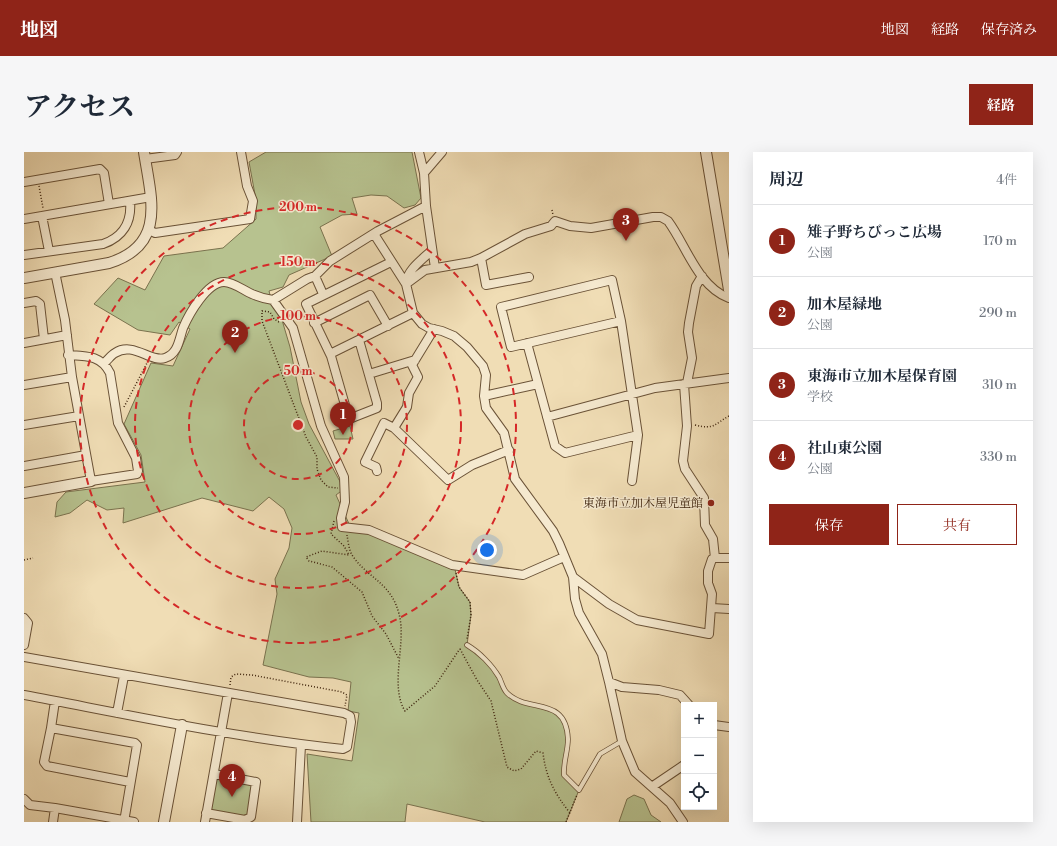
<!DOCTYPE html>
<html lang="ja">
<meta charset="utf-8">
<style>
:root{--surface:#fff;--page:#f6f6f7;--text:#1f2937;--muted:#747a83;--line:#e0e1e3;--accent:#8f2418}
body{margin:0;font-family:"Libre Bodoni","Noto Serif JP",serif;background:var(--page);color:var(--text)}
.controls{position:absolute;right:12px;bottom:12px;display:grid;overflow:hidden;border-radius:0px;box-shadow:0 4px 16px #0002}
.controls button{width:36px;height:36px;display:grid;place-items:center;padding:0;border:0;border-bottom:1px solid var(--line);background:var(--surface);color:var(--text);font:20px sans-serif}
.you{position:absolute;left:463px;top:398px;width:14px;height:14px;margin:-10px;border:3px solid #fff;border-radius:50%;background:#1a73e8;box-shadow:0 0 0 6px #1a73e833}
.badge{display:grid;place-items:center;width:26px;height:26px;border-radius:50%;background:var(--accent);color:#fff;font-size:13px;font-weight:700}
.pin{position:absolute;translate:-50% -33px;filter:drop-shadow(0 1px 2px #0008)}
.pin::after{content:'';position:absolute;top:21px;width:14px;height:12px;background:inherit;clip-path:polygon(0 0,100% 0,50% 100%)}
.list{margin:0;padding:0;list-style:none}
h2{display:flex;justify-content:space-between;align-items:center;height:52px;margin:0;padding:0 16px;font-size:17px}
h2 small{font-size:13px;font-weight:400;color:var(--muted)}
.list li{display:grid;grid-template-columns:26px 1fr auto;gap:12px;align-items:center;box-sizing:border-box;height:72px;padding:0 16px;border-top:1px solid var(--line)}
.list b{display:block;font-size:15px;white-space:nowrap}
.list p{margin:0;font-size:13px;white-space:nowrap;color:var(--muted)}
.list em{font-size:13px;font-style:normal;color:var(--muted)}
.actions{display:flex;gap:8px;padding:12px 16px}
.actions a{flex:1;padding:9px 0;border:1px solid var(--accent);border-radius:0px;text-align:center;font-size:14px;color:var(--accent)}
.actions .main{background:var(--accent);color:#fff}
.icon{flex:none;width:22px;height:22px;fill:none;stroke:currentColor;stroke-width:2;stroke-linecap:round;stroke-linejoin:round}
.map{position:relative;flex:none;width:705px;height:670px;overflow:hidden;border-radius:0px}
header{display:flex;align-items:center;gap:24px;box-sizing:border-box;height:56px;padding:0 20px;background:var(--accent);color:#fff}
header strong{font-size:19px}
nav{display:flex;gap:22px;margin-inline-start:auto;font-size:14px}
.intro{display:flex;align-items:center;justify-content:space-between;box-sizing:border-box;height:96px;padding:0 24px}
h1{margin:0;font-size:28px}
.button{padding:10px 18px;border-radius:0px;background:var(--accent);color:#fff;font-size:14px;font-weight:700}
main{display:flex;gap:24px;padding:0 24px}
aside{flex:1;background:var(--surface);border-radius:0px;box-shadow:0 4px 16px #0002}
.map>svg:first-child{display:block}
.green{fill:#b7c28f;stroke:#7a724e}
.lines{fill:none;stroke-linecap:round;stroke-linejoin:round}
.service-casing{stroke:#6a5237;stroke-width:5.5}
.minor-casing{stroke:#6a5237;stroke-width:10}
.tertiary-casing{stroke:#6a5237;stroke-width:12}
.path{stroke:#3e230d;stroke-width:1.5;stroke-dasharray:1 2;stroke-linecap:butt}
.service{stroke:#f5e9cf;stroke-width:4}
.minor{stroke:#f5e9cf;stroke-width:8}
.tertiary{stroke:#f5e9cf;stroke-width:10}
.ring{fill:none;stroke:#d62828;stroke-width:2;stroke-dasharray:7 5}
.poi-dot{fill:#8f2418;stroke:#f5e9cf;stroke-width:1.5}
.labels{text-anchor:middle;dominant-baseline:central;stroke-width:3;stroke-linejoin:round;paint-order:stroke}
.poi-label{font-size:12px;fill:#3e230d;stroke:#f5e9cf;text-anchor:end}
.centre{fill:#d62828;stroke:#f5e9cf;stroke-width:2}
.ring-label{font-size:12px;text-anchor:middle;font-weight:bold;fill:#d62828;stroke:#f5e9cf;stroke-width:3;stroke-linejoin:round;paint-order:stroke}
</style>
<header>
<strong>地図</strong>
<nav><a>地図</a><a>経路</a><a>保存済み</a></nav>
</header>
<div class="intro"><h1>アクセス</h1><a class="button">経路</a></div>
<main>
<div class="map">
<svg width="705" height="670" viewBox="0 0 705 670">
<rect width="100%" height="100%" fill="#f0ddb5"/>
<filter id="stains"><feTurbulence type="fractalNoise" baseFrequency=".005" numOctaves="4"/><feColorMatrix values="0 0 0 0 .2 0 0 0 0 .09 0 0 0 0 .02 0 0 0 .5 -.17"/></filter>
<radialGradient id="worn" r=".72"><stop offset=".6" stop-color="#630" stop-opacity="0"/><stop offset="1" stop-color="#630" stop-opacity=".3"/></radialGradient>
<path class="green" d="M242,0h146l9,46 -6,7 -11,3 -17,-12 -16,-1 -19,3 5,16 -15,1 -22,12 12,29 -43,19 -6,12 -14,4 4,16 9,13 8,27 11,55 8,22 35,65 -8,6 14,31 104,39 5,22 11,15 1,13 -4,30 22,18 15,27 11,8 39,12 9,11 5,17 -4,37 15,15 -13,32h-81l-78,-18 -2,18h-94l-4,-68 45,7 7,-48 -11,-2 3,-29 -18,-4 -24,-1 -46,-12 14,-71 -2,-15 14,-31 3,-20 -8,-19 -15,-12 -16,14 -51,-13 -79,25 1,-15 -17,2 -20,-10 -17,13 -15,4 2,-15 9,-10 79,-10 -4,-27 -17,-31 27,-61 22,3 17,-37 -11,-7 -9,13 -32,-5 -44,-26 24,-26 27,12 19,-34 59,-8 33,-29v-19l-7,-38z
M326,274l3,13h-18l-2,-8z
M195,626l32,6 2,4 -6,27 -3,2 -32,-6 -2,-4 6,-27z
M610,643l10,4 7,16 10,7h-42l8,-23z"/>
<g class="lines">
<g class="service-casing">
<path id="service" d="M443,493c12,7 25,20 32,32 3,6 4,12 8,16 21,21 59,2 61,46 0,12 -5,24 -4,36l15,15 21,-36 22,-13"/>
</g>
<g class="minor-casing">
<path id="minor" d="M395,0l5,21
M121,7l30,-4 2,-3
M0,30l76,-13 4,4 5,31
M18,64l7,35
M0,67l127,-22
M125,78l6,3 95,-14 3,-18 -6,-15 -6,-34
M350,82l32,50 7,29 9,11 7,4 13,3 12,5 13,11 16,19 3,9 -2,21 2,12 18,25 11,46 38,52 6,12 14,34 2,22 4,14 23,41 7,28 13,5 37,3 21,5 9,10
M0,103l79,-11c20,-7 29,-22 27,-43
M457,106l5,27 43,-8
M411,116l-9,-62 -2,-33 18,-21
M31,120l10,48 7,57 19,104 46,-7 1,-3 -2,-13 -18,-35 -8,-50c-9,-18 -24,-17 -42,-18
M291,124l8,18
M588,128l9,41 -110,26 -10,-40z
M382,131c1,-12 14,-22 23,-30
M382,132l19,-14 46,-8 10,-4 44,-24 26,-8 4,-5 15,5 21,2 62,-11h8l7,4c18,24 30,66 61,77
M249,148l20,28 28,98 23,51 1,25 -4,16 1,9 27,3 83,35 71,10 41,-18
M0,151l12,-2 4,3 4,35
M290,171l56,-28 18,31
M335,188l18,63v5l-28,11 -18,-63 -25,-52 85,-42
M0,191l43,-8
M503,191l28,103 10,7 73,-18 -17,-114
M306,202l83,-41
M80,211c4,-3 7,-8 11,-10 18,-12 36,10 50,5 13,-4 14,-18 18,-30 6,-14 24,-46 41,-46 10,0 20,9 28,12 7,3 14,5 21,6l34,-21 8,-3 15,-15 48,-30 48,-25
M345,222l46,-14
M663,231l5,-25 -4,-26 1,-9 7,-37 6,-10
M0,233l48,-8
M460,244l54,-12
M523,265l108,-29 74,-10
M0,273l55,-9
M370,276l13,-21 2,-14 9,-16 -6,-12 22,-36
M0,314l62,-11
M353,319l-1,-4 -11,-5 19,-39 10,5 54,52 24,-15 37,-15
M608,329l6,-46
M691,406h14
M549,425l36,27 28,16 72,14 3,-40 -4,-11v-12l4,-12 3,-1 -2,-19 -8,-14 -1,-27 -19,-29 -2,-8 4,-35 -3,-42
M688,456l17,1
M0,466l4,5 -4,22
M0,505l320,56 6,3 1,6 -4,25 -4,2c-107,-11 -213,-34 -319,-54
M585,530l13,59 13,31 35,31 13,19
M93,561l7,-37
M690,573l15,2
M27,576l4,-27
M629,634l31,-21
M0,647l6,6 25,3 -2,14
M31,656l79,14
M182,661l39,7 6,-3 5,-35 -42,-8
M100,670l13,-77 -2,-2 -84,-15 -7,34 3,4 83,16
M181,670l23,-129
M273,670l4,-77"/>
</g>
<g class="tertiary-casing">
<path id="tertiary" d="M682,0l23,138
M0,126l85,-15c58,-18 42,-65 35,-111
M0,341l67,-12
M140,670l18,-97"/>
</g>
<path class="path" d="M15,34l4,22
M528,58l1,5
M255,170l-5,-3 -4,-7 -8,-1v10l44,116 11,20v12l4,11 7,7 10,1
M100,255l23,-44
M671,273c20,5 19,-1 34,-9
M310,369l-3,13 13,12 5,9 -27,-4 -16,6 3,4 23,6 30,25 10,24 14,18 13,25
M323,383c1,6 2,15 5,20 16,24 39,27 47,59 8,29 -10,71 6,97l30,-25 24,-36 3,-2
M0,408l9,-2
M432,421l3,14 11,15 1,13 -4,24
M436,497l17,31 14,21 16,66 7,4 7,-2 15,-18 7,2c3,25 12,41 27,60
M206,533l1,-8 5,-3 16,1 90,17 5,3 -2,11
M542,670l11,-27"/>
<use href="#service" class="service"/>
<use href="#minor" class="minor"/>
<use href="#tertiary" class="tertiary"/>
</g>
<g class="ring">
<circle cx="274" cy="273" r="54"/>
<circle cx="274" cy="273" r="109"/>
<circle cx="274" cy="273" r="163"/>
<circle cx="274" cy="273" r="218"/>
</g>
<circle class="poi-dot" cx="687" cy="351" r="4"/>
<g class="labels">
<g class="poi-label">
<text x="679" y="351">東海市立加木屋児童館</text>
</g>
</g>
<circle cx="274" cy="273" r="6" class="centre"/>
<g class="ring-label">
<text x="274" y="59">200 m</text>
<text x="274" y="114">150 m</text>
<text x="274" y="168">100 m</text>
<text x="274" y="223">50 m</text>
</g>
<rect width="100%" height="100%" filter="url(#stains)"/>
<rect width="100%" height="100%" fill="url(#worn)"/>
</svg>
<div class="controls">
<button>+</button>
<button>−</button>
<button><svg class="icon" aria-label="locate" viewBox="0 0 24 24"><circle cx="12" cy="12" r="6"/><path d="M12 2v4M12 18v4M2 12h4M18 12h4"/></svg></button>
</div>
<div class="you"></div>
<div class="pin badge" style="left:319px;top:283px">1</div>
<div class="pin badge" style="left:211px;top:201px">2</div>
<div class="pin badge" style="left:602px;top:89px">3</div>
<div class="pin badge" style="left:208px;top:645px">4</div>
</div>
<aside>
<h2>周辺<small>4件</small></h2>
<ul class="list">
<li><span class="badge">1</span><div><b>雉子野ちびっこ広場</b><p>公園</p></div><em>170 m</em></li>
<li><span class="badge">2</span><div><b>加木屋緑地</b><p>公園</p></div><em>290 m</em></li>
<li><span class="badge">3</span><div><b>東海市立加木屋保育園</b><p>学校</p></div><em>310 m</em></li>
<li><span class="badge">4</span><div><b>社山東公園</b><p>公園</p></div><em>330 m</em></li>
</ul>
<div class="actions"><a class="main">保存</a><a>共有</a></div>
</aside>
</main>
